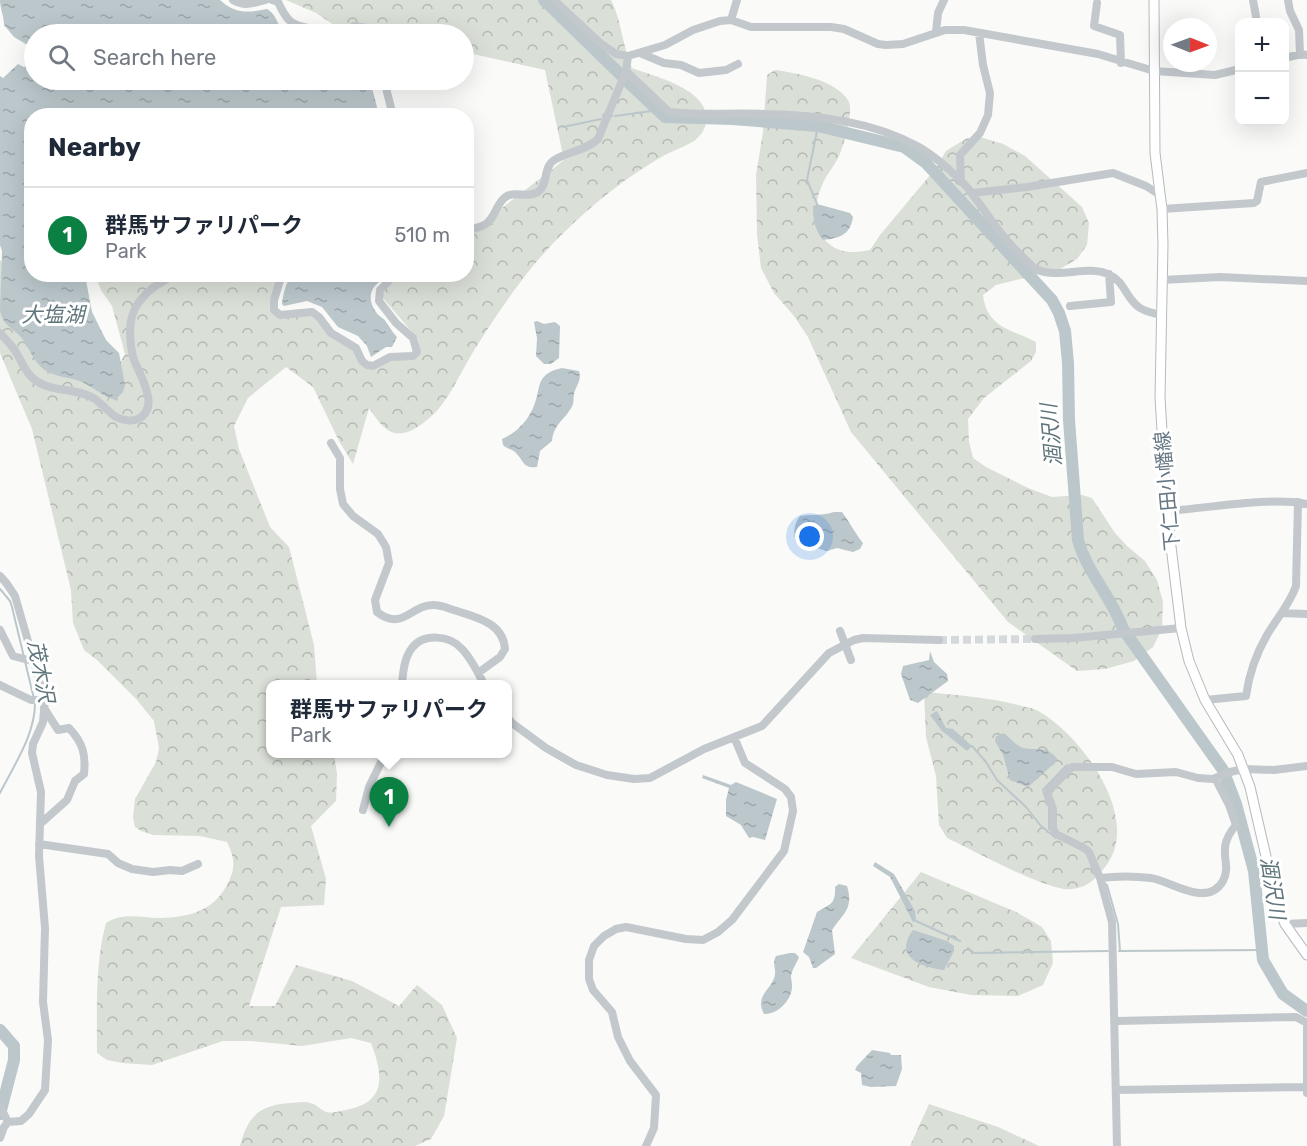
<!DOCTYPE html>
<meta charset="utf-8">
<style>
:root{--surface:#fff;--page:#f6f6f7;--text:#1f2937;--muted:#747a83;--line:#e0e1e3;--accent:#0b8043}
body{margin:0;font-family:Rubik,"Noto Sans JP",sans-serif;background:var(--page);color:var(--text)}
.controls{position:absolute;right:18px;top:18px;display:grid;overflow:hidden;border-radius:12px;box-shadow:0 6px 24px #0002}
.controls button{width:54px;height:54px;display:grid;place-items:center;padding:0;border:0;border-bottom:2px solid var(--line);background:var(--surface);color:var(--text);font:30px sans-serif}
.compass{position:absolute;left:1163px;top:18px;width:54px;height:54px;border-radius:50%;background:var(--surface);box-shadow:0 6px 24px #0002;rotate:91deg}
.you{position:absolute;left:810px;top:537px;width:21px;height:21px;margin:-15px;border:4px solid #fff;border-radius:50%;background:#1a73e8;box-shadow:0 0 0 9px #1a73e833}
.badge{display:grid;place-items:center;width:39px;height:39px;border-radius:50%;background:var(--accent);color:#fff;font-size:20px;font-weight:700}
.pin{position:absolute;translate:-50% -50px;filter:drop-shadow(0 2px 3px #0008)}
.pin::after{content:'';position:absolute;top:32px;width:21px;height:18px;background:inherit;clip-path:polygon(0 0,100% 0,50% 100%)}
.popup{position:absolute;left:266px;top:680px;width:246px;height:78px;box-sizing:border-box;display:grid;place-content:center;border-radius:12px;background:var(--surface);filter:drop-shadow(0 2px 4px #0005);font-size:20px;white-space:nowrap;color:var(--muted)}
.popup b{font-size:22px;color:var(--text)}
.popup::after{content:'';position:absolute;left:50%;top:100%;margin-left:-12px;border:12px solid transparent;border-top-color:var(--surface)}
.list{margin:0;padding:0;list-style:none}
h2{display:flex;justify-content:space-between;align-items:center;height:78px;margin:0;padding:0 24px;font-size:26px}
h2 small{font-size:20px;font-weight:400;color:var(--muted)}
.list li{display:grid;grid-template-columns:39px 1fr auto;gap:18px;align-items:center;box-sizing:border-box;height:96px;padding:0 24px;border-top:2px solid var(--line)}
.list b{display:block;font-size:22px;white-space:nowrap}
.list p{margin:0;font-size:20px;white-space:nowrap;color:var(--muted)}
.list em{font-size:20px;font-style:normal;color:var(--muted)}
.icon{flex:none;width:33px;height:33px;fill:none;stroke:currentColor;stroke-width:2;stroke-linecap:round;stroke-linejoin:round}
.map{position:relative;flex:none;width:1307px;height:1146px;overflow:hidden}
.search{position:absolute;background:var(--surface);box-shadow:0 6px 24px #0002;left:24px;top:24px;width:450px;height:66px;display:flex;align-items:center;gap:15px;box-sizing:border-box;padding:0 21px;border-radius:33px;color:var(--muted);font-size:22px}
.panel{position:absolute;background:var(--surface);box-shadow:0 6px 24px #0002;left:24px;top:108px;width:450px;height:174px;border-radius:24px}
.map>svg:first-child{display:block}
.forest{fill:url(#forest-crowns)}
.water{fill:url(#water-ripples)}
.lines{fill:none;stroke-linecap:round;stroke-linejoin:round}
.stream{stroke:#bbc7cb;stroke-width:2}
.river{stroke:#bbc7cb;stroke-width:12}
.minor-tunnel{stroke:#d5d9db;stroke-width:8;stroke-dasharray:8 4;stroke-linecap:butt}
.major-casing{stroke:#b5babe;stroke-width:11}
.minor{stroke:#c3c8cc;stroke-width:8}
.major{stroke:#fff;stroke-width:9}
.minor-bridge{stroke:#c3c8cc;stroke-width:8}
.labels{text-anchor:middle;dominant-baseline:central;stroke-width:6;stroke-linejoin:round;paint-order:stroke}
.street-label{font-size:20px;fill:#657683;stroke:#fff}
.water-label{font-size:21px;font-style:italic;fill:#60757c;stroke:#fff}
</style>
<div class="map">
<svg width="1307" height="1146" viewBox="0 0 1307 1146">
<defs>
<pattern id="forest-crowns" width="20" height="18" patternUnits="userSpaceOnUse" patternTransform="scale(1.5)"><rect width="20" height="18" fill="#dadfd7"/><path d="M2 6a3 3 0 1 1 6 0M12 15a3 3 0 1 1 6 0" fill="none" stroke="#b4b9b4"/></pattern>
<pattern id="water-ripples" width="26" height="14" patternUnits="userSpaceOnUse" patternTransform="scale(1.5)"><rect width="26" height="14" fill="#bbc7cb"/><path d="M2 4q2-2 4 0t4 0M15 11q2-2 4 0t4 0" fill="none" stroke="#9ca6aa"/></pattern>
</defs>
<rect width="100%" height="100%" fill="#fafaf8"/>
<path class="forest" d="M286,0h325c11,21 11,46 21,68 24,9 80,22 74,55 -4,20 -26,24 -41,32 -46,25 -99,71 -132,111 -22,27 -42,57 -60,86 -11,18 -20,39 -33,55 -8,10 -24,24 -37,26 -17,3 -26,-14 -34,-25l-16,56 -14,-23 -26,-54 -27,-20 -38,31 -14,28 5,23 31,78 19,20 25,98 3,39h-47v70h64l3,20 -1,27 -25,25 15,53 -2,26 -43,2 -32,99h26l21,-41 56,16 47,25 18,-21 25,20 15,33 -13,78 -13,23 -16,7h-175c8,-31 20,-41 51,-43 6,0 14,-2 19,0 6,1 11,7 16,9 7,2 17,-2 24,-3 38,-8 32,-37 21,-66l-20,-5 -49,8 -51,-5h-28l-71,24 -30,-2 -15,-3 -10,-7c0,-41 -2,-91 9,-130 18,-11 34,-5 54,-5 29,-1 52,-6 67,-33 9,-17 8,-26 0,-43l-27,-6 -47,-1 -12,-4 -6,-4 -2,-9 2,-19 21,-37 3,-14 -5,-27 -17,-21 -40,-40 -13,-10 -11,-27 -2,-33 -39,-161 -32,-76v-93l113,107 8,-6 4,-7 -13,-48 -11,-16 -6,-15h185l-8,38 34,1 10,5 21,22 17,10 10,16 10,3 17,-10 29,-6 -2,-15 -36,-42 3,-8 15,-14 66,-1 1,-39 97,-75 -19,-90 -81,-18v-18h-110l-14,-5 -24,-16z
M775,70c21,3 63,10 74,32 4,9 -4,39 -8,49 -4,12 -13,21 -18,32 -9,19 -12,45 5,60 12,11 26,10 42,7l10,-15 56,-67 10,-17 21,-13 13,-1 23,7 22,12 57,51 7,16 -2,22 -10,14 -17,10 -64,16 -13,10c4,33 28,34 53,47v10l-5,9 -47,37 -16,21 1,23 4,16 13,9 42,21 24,9 30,-2 10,3 23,35 12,13 18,15 12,19 6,22 -1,27 -9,18 -19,14 -29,8 -28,2 -69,-49 -157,-190 -43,-95 -14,-21 -20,-23 -13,-25 -4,-34 -1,-59 7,-43 4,-57z
M924,692c32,3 63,5 94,13 7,2 16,3 22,7 43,25 103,108 65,155 -9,12 -17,20 -33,22 -22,4 -101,-40 -125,-51l-8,-13 -3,-49 -10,-39z
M921,872l95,40 26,15 9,14 2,22 -10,22 -25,11 -47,-1 -42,-8 -78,-29z
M929,1104l69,23 41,19h-129z"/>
<path class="water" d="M0,0h220c15,14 28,13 47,9 15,9 5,22 32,25h-265v15l-20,-12 -10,-12c0,-9 -4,-16 -4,-25z
M34,62v18h336l9,35 -347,1v158l53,1 7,37 14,28 13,13 6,32 -2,7 -8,8c-12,-4 -21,-12 -33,-18 -14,-6 -30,-4 -42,-16 -9,-9 -12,-22 -21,-31 -9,-8 -16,-11 -19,-24l2,-60 -2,-6v-169l3,2 15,-14 6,3z
M817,204l33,9 3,4c-3,18 -13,21 -30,23 -8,-10 -10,-20 -10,-33z
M293,274l85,1 -2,2 3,5c-10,8 -11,19 -3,30 2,4 8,6 10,10 4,5 6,10 11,15l-5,10h-6l-15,10 -4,-11 -9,-10 -20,-9 -16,-20 -15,-6 -23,5 -2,-2c1,-9 4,-24 11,-30z
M537,321l7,3 11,-2 5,4 -1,32 -8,6h-7l-8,-8 1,-18 -3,-16z
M562,368l17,3c3,10 -3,14 -5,23 -1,3 0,7 -1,10 -6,15 -19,18 -21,37l-12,10 -3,16c-14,2 -13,-6 -21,-14 -4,-4 -9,-4 -13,-8l-1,-6c14,-6 25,-17 31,-31 9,-20 1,-34 29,-40z
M834,512h8c7,9 13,21 21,31l-3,6 -7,3 -16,-4 -10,3 -31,-9c-3,-10 -2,-18 4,-26 12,-2 22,0 34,-4z
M930,651l4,11 13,12 1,7 -30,22 -8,-3 -9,-26 2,-8 26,-6z
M937,711l9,17 7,1 19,17 -5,5 -25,-20 -12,-16z
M1004,733c6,5 12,13 20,15 15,3 23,-3 34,12l-30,27 -18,-7 -7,-25 -8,-14 1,-5z
M703,775l28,10 5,-3 41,17 -12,41 -12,-3 -4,1 -8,-13 -15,-9v-16l3,-12 -27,-10z
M875,862l19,12 21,37 1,10 -3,1 -23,-45 -17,-11z
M839,884l8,2c7,23 -4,27 -15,44l3,24 -19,14h-3l-4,-11 -6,-5 14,-40c13,-8 19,-8 18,-25z
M913,930l34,11 7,5v5l-10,19c-23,-3 -51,-13 -31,-40z
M790,953h5l4,4c-2,6 -7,12 -8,19 0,5 1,4 1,9 1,14 -14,30 -28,29 -10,-19 8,-24 11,-39 1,-7 -3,-12 1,-19z
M872,1050l18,3 1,2h10l1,14 -6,17 -25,1 -9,-2 -1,-12 -6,-3 2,-4z"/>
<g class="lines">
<path class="stream" d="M615,116l44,-6
M563,127l38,-8
M817,204l-10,-24 11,-54
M0,589l10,12 2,6 23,96c0,32 -21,62 -35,90
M972,746l14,16 11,18 29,27 15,19 15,12
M1047,803l-4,-13 24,-25
M1049,808v21
M1091,866l3,8
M1103,882l4,3 11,39 2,27
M916,921l44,20
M968,948l6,5 134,-2
M1119,951l143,-1"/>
<path class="river" d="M544,0l79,77
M628,82l37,35 68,2 85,7 86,21 22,16 126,137 7,13 6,18 3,32 1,57 9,120c9,33 34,57 45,89l100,141 13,34 18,67 9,89 20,34 24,17
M0,1030l14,16v14l-14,54"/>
<path class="minor-tunnel" d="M939,640l96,-1"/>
<g class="major-casing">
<path id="major" d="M1154,0l1,153 7,56 1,36 -3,152 7,117 14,114 8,33 16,39 33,55 12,32 26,113 9,24 22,31"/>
</g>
<path class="minor" d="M233,0c12,7 20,3 32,0
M272,0l6,2c14,31 20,19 45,32
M554,0l46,43 16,11 12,2 37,-11 28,-15 27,-9 11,-1 20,7h80l13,2 34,15 8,1 17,-1 42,-14h19l134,24 56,17 61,4 25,-6
M1253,0l4,22
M1288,0l2,11 9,19 1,25
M1097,3l-3,23 26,9 1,28
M731,20l6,-20
M936,32l2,-19 6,-13
M339,34l15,-8 13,2 5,6
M640,53l24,10 17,2 18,8 27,-3 12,-6
M1284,58l18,-4 5,1
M626,71l43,41c32,4 64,0 96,2 52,1 107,7 154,33 17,10 43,32 54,48 18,24 29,43 51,63 4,4 9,10 14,12 23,9 49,-6 72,5 15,7 16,24 30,33 6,4 14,5 21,7
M384,80l9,36
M961,182l-1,-27 20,-22 8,-18 2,-22 -7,-28 -4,-32
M972,193l55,-6 86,-14 33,13 14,9
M1162,209l92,-6 3,-2 4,-19 46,-9
M466,231c6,-3 13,-3 18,-6 12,-6 11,-22 23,-29 9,-5 23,3 32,-5 10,-8 3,-25 17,-32 14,-8 29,-8 42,-20l28,-68 2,-15
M282,274l-8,26v10l6,5 32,-3 7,5 12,16 25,15 6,13 5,4 6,1 17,-9 23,-1 4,-4 -4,-14 -17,-15 -17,-22 1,-11 8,-8 4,-8
M1162,280l58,-3 87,4
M1070,306l41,-4 -2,-28
M0,333c6,7 13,13 17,21 6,9 8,19 18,26 17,13 41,7 60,19 7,5 13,13 21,18 6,3 16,5 22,2 24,-12 0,-46 -5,-62 -3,-12 -5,-34 1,-46 3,-8 13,-19 20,-24 7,-5 13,-6 18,-13
M331,443l9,15v31l3,15 10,12 25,18 8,13 3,16 -14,37 2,12c26,20 34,-8 57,-7 7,0 16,4 23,6 21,7 46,12 48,38l-5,8 -22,16
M1167,514l11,-4c37,-3 94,-13 129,-6
M0,576l7,8 8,12 30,104 -2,22 -10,22 -1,9 9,39 -2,64 6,72 -2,74 5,38 -3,50 -16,24 -8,7 -13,1 -4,5 -4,11
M1282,613l25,1
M0,630l13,26 19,5
M1035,639l38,-1 108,-10
M402,684c1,-11 2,-26 10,-36 11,-15 38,-13 50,1 9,9 16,24 22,35
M0,685l31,15h14
M1205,700l41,-4c3,-22 10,-42 21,-61 10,-17 23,-31 29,-49l2,-84
M508,718l4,5 34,25 30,17 31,10 27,4 16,-1 54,-29 58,-23 67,-73 25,-13 9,-2 76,2
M363,810l6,-23 16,-33
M40,824l27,-24 8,-19 9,-7c2,-20 -1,-31 -15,-46l-11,2 -14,-22
M39,844l69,10 10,9 14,6 21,3 17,-2 12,1 16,-7
M1100,878c16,-2 35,-2 51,0 18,2 56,31 72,3 10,-19 -9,-30 13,-56l-7,-20 -14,-27
M1285,924l22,-1
M1116,1021l180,-4 11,6
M1307,1022v71
M1116,1090l191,-3
M0,1106l8,16
M646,1146l8,-18 2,-33 -26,-34 -12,-24 -6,-25 -19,-22 -4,-11v-19l5,-14 10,-10 12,-7 10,-2 60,12 17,1 15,-8 14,-12 52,-69 9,-40 -2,-14 -6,-8 -40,-26 -11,-26
M1117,1146l-5,-224 -12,-44 -11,-26 -5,-4 -28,-14 -3,-6v-19l-5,-14 1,-5 23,-23h40l24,7 40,-2 22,6 15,1 17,-7 14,-3 30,1 33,-4"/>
<use href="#major" class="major"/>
<path class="minor-bridge" d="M840,631l11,29"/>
</g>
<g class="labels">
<g class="street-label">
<text transform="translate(1167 491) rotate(-95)">下仁田小幡線</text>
</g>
<g class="water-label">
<text x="53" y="314">大塩湖</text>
<text transform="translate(1051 435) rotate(-95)">涸沢川</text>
<text transform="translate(41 671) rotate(79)">茂木沢</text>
<text transform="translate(1273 888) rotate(81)">涸沢川</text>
</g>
</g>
</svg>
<div class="controls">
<button>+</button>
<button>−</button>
</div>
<svg class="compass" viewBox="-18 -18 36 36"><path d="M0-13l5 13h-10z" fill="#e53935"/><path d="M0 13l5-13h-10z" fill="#747a83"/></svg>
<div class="you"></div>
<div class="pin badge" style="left:389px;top:827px">1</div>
<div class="popup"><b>群馬サファリパーク</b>Park</div>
<div class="search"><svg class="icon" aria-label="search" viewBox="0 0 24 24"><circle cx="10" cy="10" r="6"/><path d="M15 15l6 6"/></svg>Search here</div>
<section class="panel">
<h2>Nearby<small></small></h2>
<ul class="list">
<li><span class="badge">1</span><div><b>群馬サファリパーク</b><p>Park</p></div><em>510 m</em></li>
</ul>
</section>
</div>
